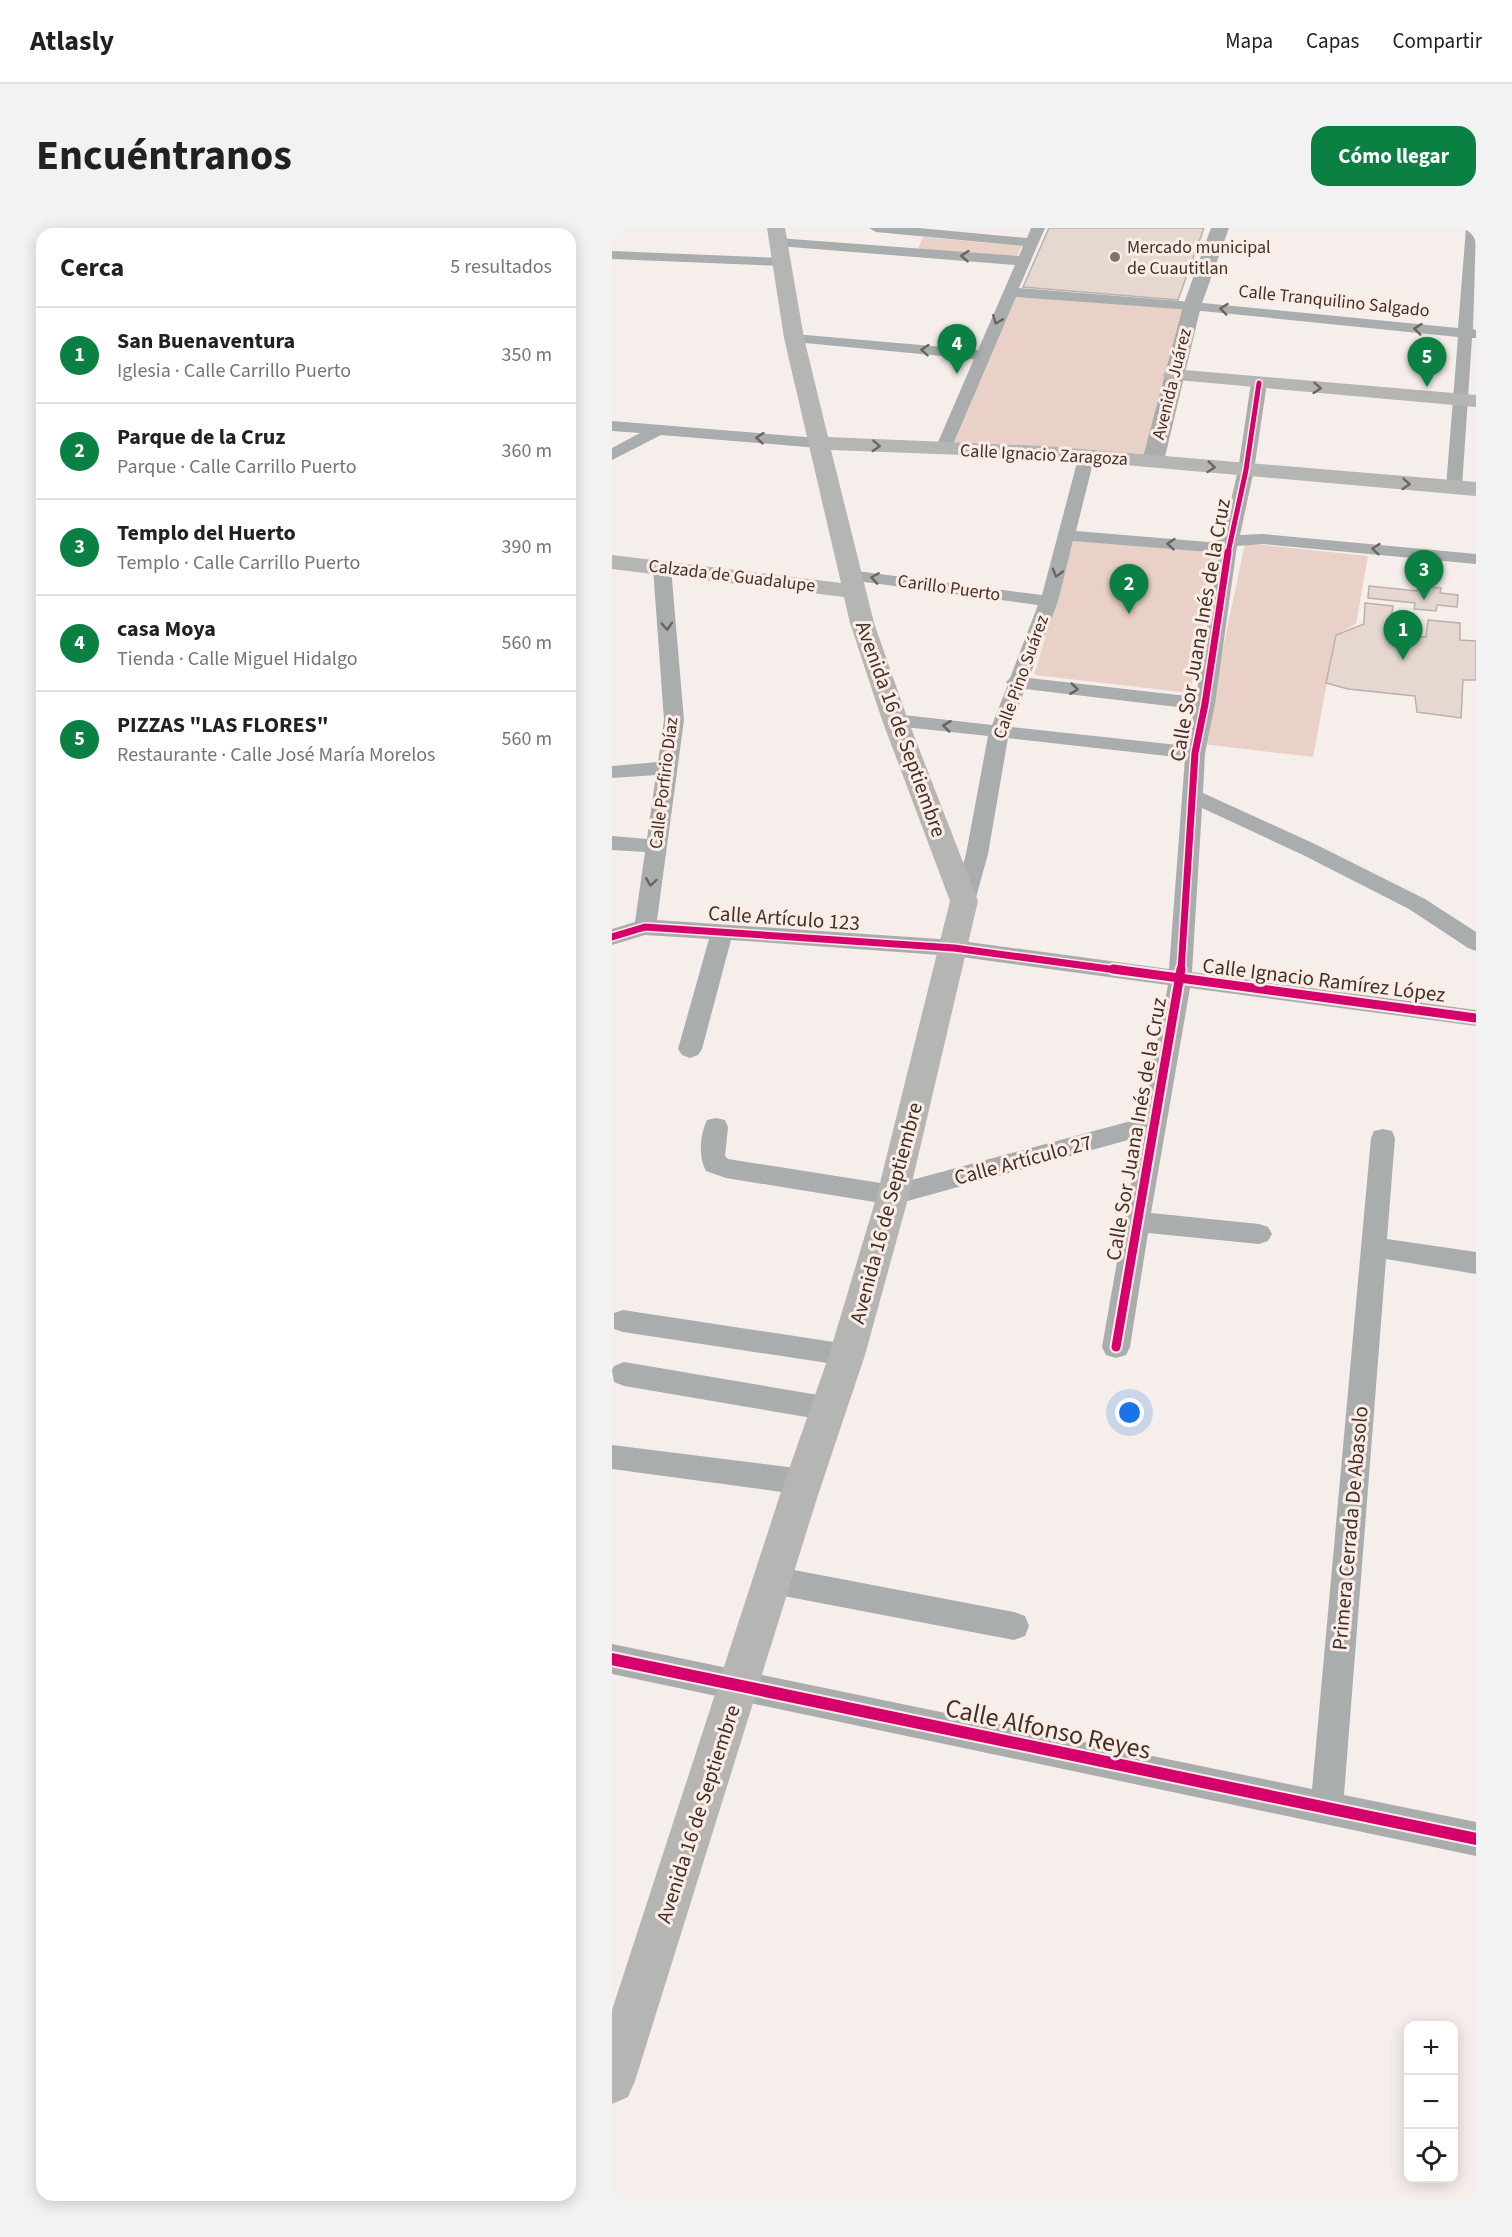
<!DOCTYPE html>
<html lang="es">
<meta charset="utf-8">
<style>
:root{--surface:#fff;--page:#f2f2f2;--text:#202124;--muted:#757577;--line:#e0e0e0;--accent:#0b8043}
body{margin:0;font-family:"Source Sans 3",sans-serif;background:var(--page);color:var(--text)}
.controls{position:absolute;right:18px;bottom:18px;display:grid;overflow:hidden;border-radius:12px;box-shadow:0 3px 15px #0003}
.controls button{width:54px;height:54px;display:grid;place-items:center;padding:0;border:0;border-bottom:2px solid var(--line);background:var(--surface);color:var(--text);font:30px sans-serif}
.you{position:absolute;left:518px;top:1185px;width:21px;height:21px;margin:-15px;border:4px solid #fff;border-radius:50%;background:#1a73e8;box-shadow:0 0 0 9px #1a73e833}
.badge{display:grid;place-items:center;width:39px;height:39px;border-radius:50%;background:var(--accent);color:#fff;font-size:20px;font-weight:700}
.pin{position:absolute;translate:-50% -50px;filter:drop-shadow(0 2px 3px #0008)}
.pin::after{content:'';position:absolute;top:32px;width:21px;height:18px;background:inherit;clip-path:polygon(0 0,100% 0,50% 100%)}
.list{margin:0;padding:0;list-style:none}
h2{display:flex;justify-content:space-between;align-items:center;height:78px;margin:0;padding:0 24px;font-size:26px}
h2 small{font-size:20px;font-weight:400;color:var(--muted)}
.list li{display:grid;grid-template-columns:39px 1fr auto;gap:18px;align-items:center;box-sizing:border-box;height:96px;padding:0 24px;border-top:2px solid var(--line)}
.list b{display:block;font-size:22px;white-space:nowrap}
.list p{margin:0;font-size:20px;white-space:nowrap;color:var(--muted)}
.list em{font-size:20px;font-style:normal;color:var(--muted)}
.icon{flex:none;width:33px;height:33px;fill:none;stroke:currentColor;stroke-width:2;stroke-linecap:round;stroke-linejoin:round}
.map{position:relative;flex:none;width:864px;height:1973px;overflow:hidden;border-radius:18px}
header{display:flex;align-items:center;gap:36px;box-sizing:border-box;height:84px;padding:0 30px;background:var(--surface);border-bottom:2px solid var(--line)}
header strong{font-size:28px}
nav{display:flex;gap:33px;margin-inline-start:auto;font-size:21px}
.intro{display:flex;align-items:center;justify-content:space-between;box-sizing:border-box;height:144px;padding:0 36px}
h1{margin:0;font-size:42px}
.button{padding:15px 27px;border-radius:18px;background:var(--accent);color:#fff;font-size:21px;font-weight:700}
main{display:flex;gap:36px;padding:0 36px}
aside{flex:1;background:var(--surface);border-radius:18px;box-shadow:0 3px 15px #0003}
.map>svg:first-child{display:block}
.green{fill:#ead1c7}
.building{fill:#e6d7d1;stroke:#bbb1ac;stroke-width:1.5}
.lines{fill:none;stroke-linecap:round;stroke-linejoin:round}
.minor{fill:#aaadad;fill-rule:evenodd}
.tertiary{fill:#aaadad;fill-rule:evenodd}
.secondary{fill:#b5b5b4;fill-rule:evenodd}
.cycleway-far3-casing{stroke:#fbece5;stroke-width:8}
.cycleway-far2-casing{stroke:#fbece5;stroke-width:10}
.cycleway-far1-casing{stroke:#fbece5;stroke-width:13}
.cycleway-casing{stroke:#fbece5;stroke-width:16}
.cycleway-far3{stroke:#d6006c;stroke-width:5}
.cycleway-far2{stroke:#d6006c;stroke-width:7}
.cycleway-far1{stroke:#d6006c;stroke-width:9}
.cycleway{stroke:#d6006c;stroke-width:12}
.oneway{stroke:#6a635f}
.oneway2{stroke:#6f6662}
.poi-dot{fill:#80736e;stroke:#fbece5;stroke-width:2}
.labels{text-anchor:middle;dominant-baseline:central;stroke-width:6;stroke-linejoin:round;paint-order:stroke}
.far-poi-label{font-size:18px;fill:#40312b;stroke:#fbece5;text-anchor:start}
.far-street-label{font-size:18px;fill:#40312b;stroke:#fbece5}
.street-label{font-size:21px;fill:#40312b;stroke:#fbece5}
.near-street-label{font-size:26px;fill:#40312b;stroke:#fbece5}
</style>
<header>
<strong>Atlasly</strong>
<nav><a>Mapa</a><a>Capas</a><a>Compartir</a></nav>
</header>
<div class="intro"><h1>Encuéntranos</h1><a class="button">Cómo llegar</a></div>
<main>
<aside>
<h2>Cerca<small>5 resultados</small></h2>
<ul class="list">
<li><span class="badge">1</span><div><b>San Buenaventura</b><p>Iglesia · Calle Carrillo Puerto</p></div><em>350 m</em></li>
<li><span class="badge">2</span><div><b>Parque de la Cruz</b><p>Parque · Calle Carrillo Puerto</p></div><em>360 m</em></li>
<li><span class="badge">3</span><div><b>Templo del Huerto</b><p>Templo · Calle Carrillo Puerto</p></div><em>390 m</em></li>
<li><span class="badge">4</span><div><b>casa Moya</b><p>Tienda · Calle Miguel Hidalgo</p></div><em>560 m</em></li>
<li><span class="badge">5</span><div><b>PIZZAS &quot;LAS FLORES&quot;</b><p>Restaurante · Calle José María Morelos</p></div><em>560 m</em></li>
</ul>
</aside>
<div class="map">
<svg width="864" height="1973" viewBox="0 0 864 1973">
<rect width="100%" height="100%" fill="#f6eeea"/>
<path class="green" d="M311,9l99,9 -6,12 -99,-7z
M397,64l183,14 -39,155 -210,-12z
M462,312l144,13 -28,140 -156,-18z
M633,315l123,13 -12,68 -20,11 -23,122 -110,-13z"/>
<path class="building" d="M437,0h155l-26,72 -155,-13z
M757,358l48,5 1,-5 23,2 -1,5 18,2 -1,12 -20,-2 -1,6 -22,-2 1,-6 -47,-5z
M753,375l28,3 -4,28 37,3 2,-17 32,3v17l16,1v39h-13l-2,38 -44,-6 -2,-16 -67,-7 -22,-6 10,-48 28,-11z"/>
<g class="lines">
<path class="minor" d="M257,0h49l109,10 4,-10h14l-26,60 173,14 266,26 8,-100h10l-3,101 3,1v8h-4l-10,149 -8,5 -8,-5 12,-150 -266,-27 -176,-13 -65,152 -8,5 -6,-2 -2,-3 39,-90 -180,-17 -7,-4 7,-4 184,16 37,-85 -237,-19 -7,-4 7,-4 241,18 4,-10 -147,-14z
M0,23l169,7 7,4 -7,4 -169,-7z
M647,150l8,5 -13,87 -14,65 23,-1 213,20v10l-213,-20 -26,2 -22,158 -10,49 -2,40 114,52 108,54 51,33v19l-8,-3 -59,-39 -106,-54 -101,-47 -10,164 284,38v16l-286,-38 -39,225 108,11 9,3 4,7 -4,7 -9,3 -111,-11 -18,114 -4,8 -10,3 -10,-3 -4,-8 37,-210 -246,68 -167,-27 -20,-7c-8,-15 -6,-36 1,-51l9,-2 9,2 3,7 -3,29 3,3 165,26 249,-67 26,-133 -214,-29 -223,-16 -29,109 -4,6 -8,3 -8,-3 -4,-6 31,-110 -64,-4 -33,10v-16l23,-7 10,-70 -33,-2v-14l35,3 9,-64 -44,3v-12l46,-4 6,-42 -11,-152 3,-4h12l3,4 13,152 -27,200 297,20 215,29 16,-211 -177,-20 -20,116 -13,47 -3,5 -8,2 -8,-2 -3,-5 13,-47 22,-118 -93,-10 -7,-2 -3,-4 3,-4 7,-2 97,11 16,-41 -2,-2 4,-4 28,-73 -189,-25 -6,-1 -3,-4 3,-4 6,-1 193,25 37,-140 8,-5 8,5 -19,76 132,11 14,-3 16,-69 13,-87zM461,313l135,11 11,-2 -23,147 -167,-19 29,-77zM413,461l169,20 -7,37 -176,-19z
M0,193l206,17 8,5 -8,5 -157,-13 -49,25v-12l28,-15 -28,-2z
M771,901l9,2 3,7 -8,101 89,13v22l-90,-15 -42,536 132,27v34l-864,-182v-30l700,145 59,-651 3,-7z
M11,1082l224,34 10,3 4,8 -4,8 -10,3 -224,-34 -9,-3v-16z
M12,1134l206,35 10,4 4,8 -4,8 -10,4 -206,-35 -10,-4 -2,-12 2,-4z
M0,1217l192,24 10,4 4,9 -4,9 -10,4 -192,-26z
M161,1338l241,46 11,4 4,10 -4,10 -11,4 -241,-46 -11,-4 -4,-10 4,-10z"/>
<path class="tertiary" d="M599,0h18l-28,78 -37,155 -3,5 -8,1 -8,-1 -3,-5 41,-155z"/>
<path class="secondary" d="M155,0h18l19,110 24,99 217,9 431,36v14l-431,-38 -214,-8 43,173 34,97 70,181 -69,294 -44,160 -47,140 -183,586 -7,16 -16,7v-94l168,-515 49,-140 48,-160 73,-294 -68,-181 -32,-97 -6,-26 -232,-28v-14l229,28 -57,-245z
M561,141l303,26v12l-310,-28 -3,-4 3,-4z"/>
<g class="cycleway-far3-casing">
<path id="cycleway-far3" d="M616,325l18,-83 13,-87"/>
</g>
<g class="cycleway-far2-casing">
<path id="cycleway-far2" d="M0,709l33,-10 309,21 170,23
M569,743l14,-218 10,-49 23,-152"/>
</g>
<g class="cycleway-far1-casing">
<path id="cycleway-far1" d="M501,741l363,49
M504,1119l65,-378"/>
</g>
<g class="cycleway-casing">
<path id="cycleway" d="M0,1431l864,180"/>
</g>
<use href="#cycleway-far3" class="cycleway-far3"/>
<use href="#cycleway-far2" class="cycleway-far2"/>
<use href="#cycleway-far1" class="cycleway-far1"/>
<use href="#cycleway" class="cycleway"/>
</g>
<defs><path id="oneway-chevron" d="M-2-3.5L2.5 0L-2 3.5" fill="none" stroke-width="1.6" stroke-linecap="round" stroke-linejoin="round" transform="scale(1.5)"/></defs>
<g class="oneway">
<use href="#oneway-chevron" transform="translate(353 28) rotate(-176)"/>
<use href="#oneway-chevron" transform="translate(612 81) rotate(-174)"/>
<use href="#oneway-chevron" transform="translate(385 92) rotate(112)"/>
<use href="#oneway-chevron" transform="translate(806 101) rotate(-174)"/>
<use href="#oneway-chevron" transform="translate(313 122) rotate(-175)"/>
<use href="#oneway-chevron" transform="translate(148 210) rotate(-175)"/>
<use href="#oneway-chevron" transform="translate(559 316) rotate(-175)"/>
<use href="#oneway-chevron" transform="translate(764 321) rotate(-175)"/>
<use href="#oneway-chevron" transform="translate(445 345) rotate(106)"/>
<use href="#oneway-chevron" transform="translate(263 350) rotate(-172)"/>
<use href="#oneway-chevron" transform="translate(55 398) rotate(86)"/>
<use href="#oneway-chevron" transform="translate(462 461) rotate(7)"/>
<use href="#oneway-chevron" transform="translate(335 498) rotate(-173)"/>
<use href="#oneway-chevron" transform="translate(39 654) rotate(98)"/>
</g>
<g class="oneway2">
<use href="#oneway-chevron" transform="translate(705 160) rotate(4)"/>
<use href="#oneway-chevron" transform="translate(264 218) rotate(3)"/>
<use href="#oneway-chevron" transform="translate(599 239) rotate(6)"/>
<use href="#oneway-chevron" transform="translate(794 256) rotate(4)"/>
</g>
<circle class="poi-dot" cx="503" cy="29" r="6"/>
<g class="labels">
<g class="far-poi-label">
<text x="515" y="19">Mercado municipal<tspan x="515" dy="21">de Cuautitlan</tspan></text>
</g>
<g class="far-street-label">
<text transform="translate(722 73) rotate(6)">Calle Tranquilino Salgado</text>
<text transform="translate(560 156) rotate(-76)">Avenida Juárez</text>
<text transform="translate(432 227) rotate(3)">Calle Ignacio Zaragoza</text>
<text transform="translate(120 348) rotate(7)">Calzada de Guadalupe</text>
<text transform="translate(337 360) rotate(8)">Carillo Puerto</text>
<text transform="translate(409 449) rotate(-70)">Calle Pino Suárez</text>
<text transform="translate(52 555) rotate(-83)">Calle Porfirio Díaz</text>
</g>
<g class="street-label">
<text transform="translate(588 402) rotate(-80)">Calle Sor Juana Inés de la Cruz</text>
<text transform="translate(289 501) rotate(70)">Avenida 16 de Septiembre</text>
<text transform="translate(172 690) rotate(4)">Calle Artículo 123</text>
<text transform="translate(712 752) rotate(7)">Calle Ignacio Ramírez López</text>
<text transform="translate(524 901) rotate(-80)">Calle Sor Juana Inés de la Cruz</text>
<text transform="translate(411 932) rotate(-15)">Calle Artículo 27</text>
<text transform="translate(274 985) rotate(-75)">Avenida 16 de Septiembre</text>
<text transform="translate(738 1300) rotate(-85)">Primera Cerrada De Abasolo</text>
<text transform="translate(86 1586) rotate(-72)">Avenida 16 de Septiembre</text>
</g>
<g class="near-street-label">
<text transform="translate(436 1501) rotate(12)">Calle Alfonso Reyes</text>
</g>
</g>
</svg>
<div class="controls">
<button>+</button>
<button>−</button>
<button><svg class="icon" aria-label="locate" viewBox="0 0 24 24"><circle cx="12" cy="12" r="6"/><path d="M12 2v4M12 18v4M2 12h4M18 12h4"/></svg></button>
</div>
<div class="you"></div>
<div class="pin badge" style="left:791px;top:432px">1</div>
<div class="pin badge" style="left:517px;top:386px">2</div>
<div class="pin badge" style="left:812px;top:372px">3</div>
<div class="pin badge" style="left:345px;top:146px">4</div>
<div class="pin badge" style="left:815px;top:159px">5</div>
</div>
</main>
